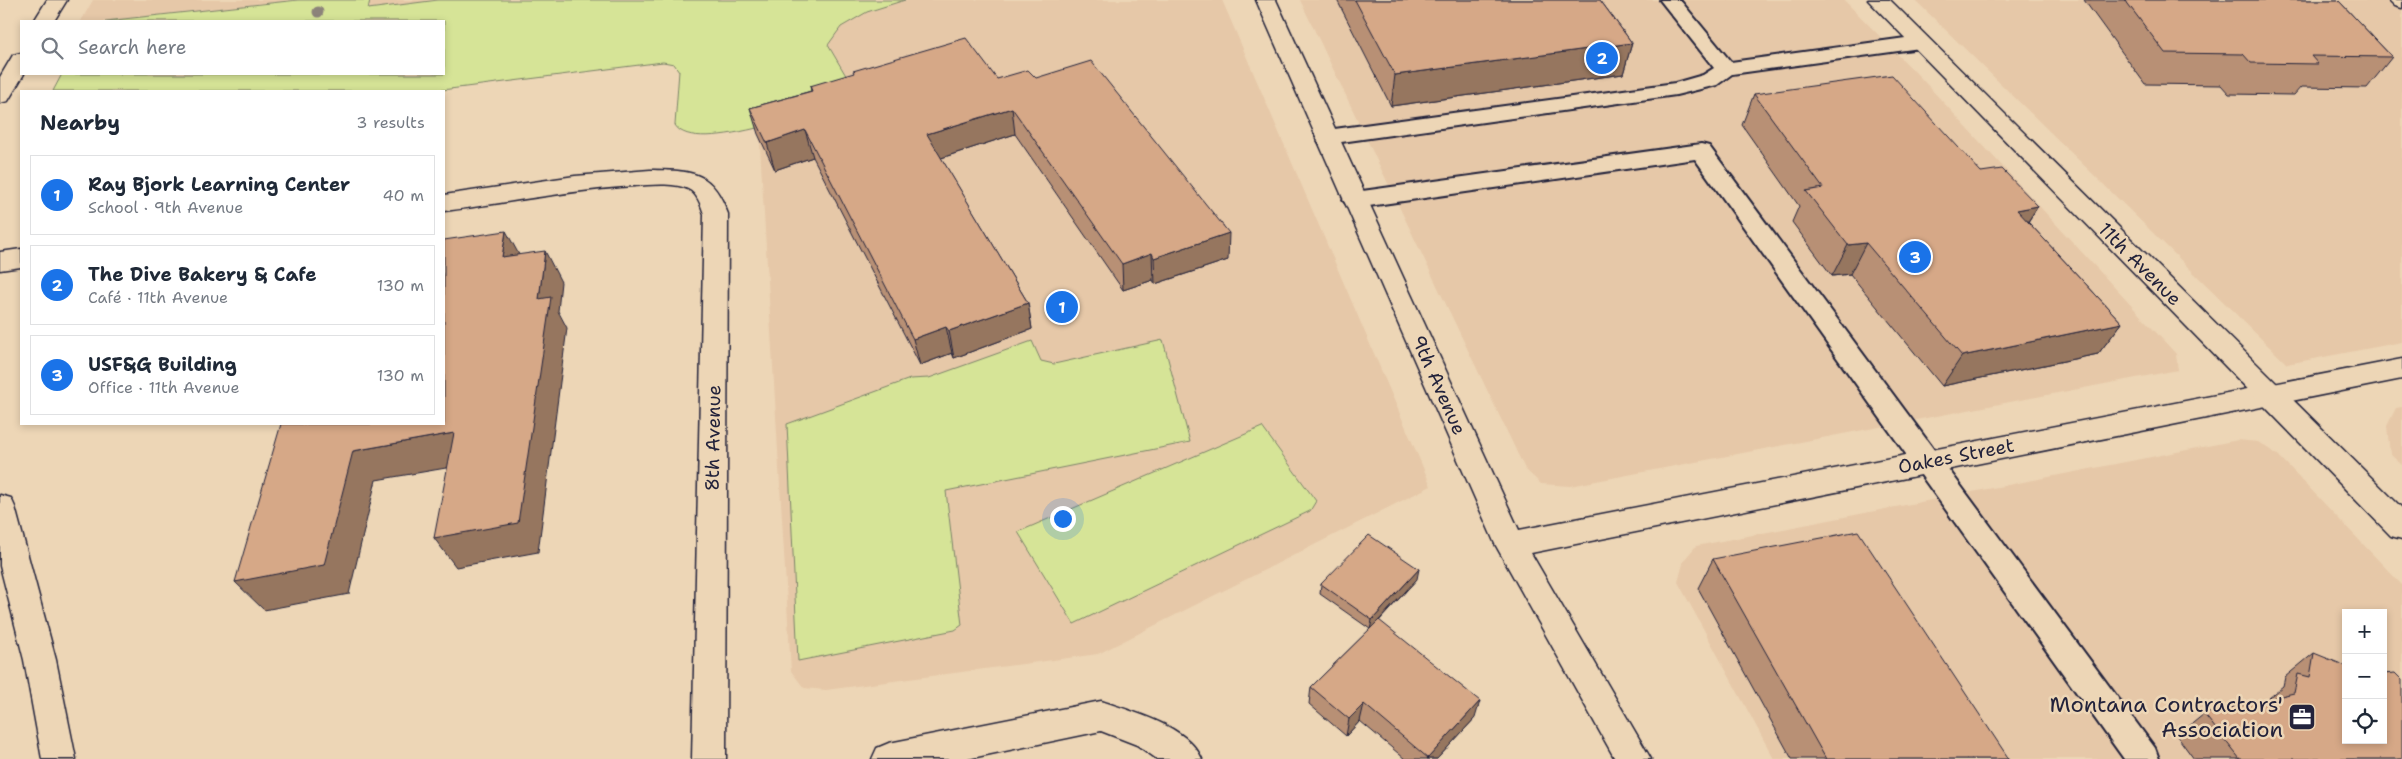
<!DOCTYPE html>
<meta charset="utf-8">
<style>
:root{--surface:#fff;--page:#f6f6f7;--text:#1f2937;--muted:#747a83;--line:#e0e1e3;--accent:#1a73e8}
body{margin:0;font-family:"Shantell Sans",sans-serif;background:var(--page);color:var(--text)}
.controls{position:absolute;right:15px;bottom:15px;display:grid;overflow:hidden;border-radius:0px;box-shadow:0 2px 8px #0003}
.controls button{width:45px;height:45px;display:grid;place-items:center;padding:0;border:0;border-bottom:1px solid var(--line);background:var(--surface);color:var(--text);font:25px sans-serif}
.you{position:absolute;left:1062px;top:518px;width:18px;height:18px;margin:-12px;border:4px solid #fff;border-radius:50%;background:#1a73e8;box-shadow:0 0 0 8px #1a73e833}
.badge{display:grid;place-items:center;width:32px;height:32px;border-radius:50%;background:var(--accent);color:#fff;font-size:16px;font-weight:700}
.pin{position:absolute;translate:-50% -50%;border:2px solid #fff;box-shadow:0 1px 5px #0006}
.list{margin:0;padding:0;list-style:none}
h2{display:flex;justify-content:space-between;align-items:center;height:65px;margin:0;padding:0 20px;font-size:21px}
h2 small{font-size:16px;font-weight:400;color:var(--muted)}
.list li{display:grid;grid-template-columns:32px 1fr auto;gap:15px;align-items:center;box-sizing:border-box;height:80px;margin:0 10px 10px;padding:0 10px;border:1px solid var(--line);border-radius:0px}
.list b{display:block;font-size:19px;white-space:nowrap}
.list p{margin:0;font-size:16px;white-space:nowrap;color:var(--muted)}
.list em{font-size:16px;font-style:normal;color:var(--muted)}
.icon{flex:none;width:28px;height:28px;fill:none;stroke:currentColor;stroke-width:2;stroke-linecap:round;stroke-linejoin:round}
.map{position:relative;flex:none;width:2402px;height:759px;overflow:hidden}
.search{position:absolute;background:var(--surface);box-shadow:0 2px 8px #0003;left:20px;top:20px;width:425px;height:55px;display:flex;align-items:center;gap:12px;box-sizing:border-box;padding:0 18px;border-radius:0px;color:var(--muted);font-size:19px}
.panel{position:absolute;background:var(--surface);box-shadow:0 2px 8px #0003;left:20px;top:90px;width:425px;height:335px;border-radius:0px}
.map>svg:first-child{display:block}
.built{fill:#e6c8a8;fill-rule:evenodd}
.green{fill:#d6e497;stroke:#7c8369}
.lines{fill:none;stroke-linecap:round;stroke-linejoin:round}
.service-casing{stroke:#22223b;stroke-width:4}
.minor-casing{stroke:#22223b;stroke-width:3}
.trunk-casing{stroke:#22223b;stroke-width:3}
.service{fill:#edd6b6;fill-rule:evenodd}
.minor{fill:#edd6b6;fill-rule:evenodd}
.trunk{fill:#edd6b6;fill-rule:evenodd}
.tree{fill:#8c837a}
.wall{fill:#b89074;stroke:#22223b}
.shaded-wall{fill:#96765e;stroke:#22223b}
.building{fill:#d6a887;stroke:#22223b}
.labels{text-anchor:middle;dominant-baseline:central;stroke-width:5;stroke-linejoin:round;paint-order:stroke}
.street-label{font-size:19px;fill:#22223b;stroke:#edd6b6}
.near-poi-label{font-size:22px;fill:#22223b;stroke:#edd6b6;text-anchor:end}
</style>
<div class="map">
<svg width="2402" height="759" viewBox="0 0 2402 759">
<rect width="100%" height="100%" fill="#edd6b6"/>
<filter id="ink" filterUnits="userSpaceOnUse"><feTurbulence type="fractalNoise" baseFrequency=".02" numOctaves="2"/><feDisplacementMap in="SourceGraphic" scale="10" xChannelSelector="R" yChannelSelector="G"/><feConvolveMatrix kernelMatrix="1 2 1 2 8 2 1 2 1" color-interpolation-filters="sRGB"/></filter>
<g filter="url(#ink)">
<path class="built" d="M93,0h205l-194,21h-23z
M370,0h68l-71,9z
M905,0h317l209,486 -333,168 -272,36 -22,-2 -13,-17 -32,-542 99,-33 -30,-51 13,-18 26,-15z
M1300,0h544l75,76 257,278 2,16 -608,116 -29,-2 -16,-15z
M1915,0h487v342l-115,22z
M2402,407v58l-12,-11 -3,-28 9,-18z
M2238,440l20,2 20,13 124,130v174h-628l-96,-177 6,-22 12,-14zM2346,613h37v127h-37z"/>
<path class="green" d="M298,0h72l-2,9 70,-9h467l-38,12 -26,15 -13,18 30,51c-30,10 -164,62 -183,29l4,-54 -5,-7 -11,-2 -229,29h-381l9,-17h382v-53h-339z
M1163,340l27,102 -244,49 16,134 -7,5 -157,31 -11,-237 123,-45 19,-1 103,-37 9,20 13,3z
M1262,427l54,74 -6,10 -236,113 -56,-92z"/>
<g class="lines">
<g class="service-casing">
<path id="service" d="M1660,0h20l51,62 189,-26 7,2 3,4 -3,4 -7,2 -188,26 -15,11 -41,10 -349,49 -8,-2 -3,-5 3,-5 8,-2 348,-47 28,-8 11,-7z
M1701,144l8,2 446,602 4,11h-35l-429,-600 -340,49 -8,-3 -4,-5 4,-5 8,-3z"/>
</g>
<g class="minor-casing">
<path id="minor" d="M47,0h20l-13,21h-20z
M1256,0h20l243,530 883,-171v20l-871,174 120,206h-36l-120,-215z
M2389,0h13v8l-7,-2z
M21,53v21h3l-16,27 -8,2v-26l13,-22z
M650,170c42,1 62,0 78,44l-2,545h-34l12,-545c-3,-9 -7,-21 -16,-25 -15,-7 -38,-4 -54,-3 -64,4 -127,17 -190,25v-16l131,-19z
M21,249v18l-21,3v-18z
M0,495l11,3 4,9 41,153 20,99h-34l-18,-99 -24,-94z
M1101,701c32,11 87,25 101,58h-45l-20,-14 -36,-14 -134,28h-95l5,-11 12,-5z"/>
</g>
<g class="trunk-casing">
<path id="trunk" d="M1868,0h22l512,508v31l-11,-3z"/>
</g>
<use href="#service" class="service"/>
<use href="#minor" class="minor"/>
<use href="#trunk" class="trunk"/>
</g>
<circle class="tree" cx="318" cy="12" r="5.5"/>
<path class="wall" d="M1337,0h263l32,43 -9,31 -232,32z
M2084,0h254l54,57 -25,31 -66,-1 -7,8 -65,-1 -8,-9 -76,-1z
M1036,78l192,182 -73,24 -2,-4 -30,10 -108,-156 -74,24 87,145 4,26 -78,29 -2,-5 -32,12 -107,-208 -38,13 -17,-36 -8,-26 61,-17 -1,-5z
M1754,94l227,78 57,34 -10,16 94,101 -24,31 -156,32 -92,-112 -18,2 -40,-54 7,-16 -57,-81z
M1713,559l296,200h-217l-94,-171z
M1417,579l-38,42 96,97 -38,41h-32l-45,-38 -14,15 -37,-32 2,-17 59,-58 -50,-35 1,-10z
M2314,653l88,106h-208l-17,-23 27,-22 64,-15 1,-2 14,-11 2,-9z"/>
<path class="shaded-wall" d="M1632,43l-9,31 -232,32 4,-31z
M1012,108l3,26 -83,27 -5,-27z
M805,130l8,27 -38,13 -8,-27z
M2038,206l-20,31 -1,-27z
M506,231l17,31 -21,-5z
M1229,233l-1,27 -73,24 -1,-26z
M1866,243l-16,31 -18,2 16,-31z
M545,251l16,31 -3,29 9,17 -29,224 -82,15 -22,-29 105,-239z
M1152,253l1,27 -30,10 -1,-26z
M1028,303l4,26 -78,29 -5,-27z
M2122,323l-24,31 -156,32 20,-30z
M946,327l6,26 -32,12 -7,-26z
M454,433l21,30 -99,17 -27,114 -85,16 -29,-28 118,-131z
M1419,569l-2,10 -47,51 2,-10z
M1480,701l-5,17 -38,41h-10z
M1364,704l-4,17 -14,15 3,-17z"/>
<path class="building" d="M1355,0h245l32,43 -237,32z
M2125,0h213l54,57 -81,-1 7,8 -67,-1 -8,-9 -78,-1z
M966,38l31,41 31,-9 8,8 55,-17 138,172 -75,25 -2,-5 -30,11 -110,-156 -85,26 101,169 -79,28 -3,-4 -33,12 -108,-209 -38,13 -17,-35 62,-17 -2,-5 44,-13 -1,-2z
M1892,75l89,97 21,-3 36,37 -21,4 105,113 -160,33 -96,-113 -18,2 -42,-54 17,-3 -69,-94z
M506,231l-4,26 43,-6 -6,48 12,-2 -33,226 -84,15 20,-105 -101,18 -29,114 -89,17 46,-158h163v-184z
M1858,531l151,228h-183l-113,-200z
M1369,535l50,34 -47,51 -51,-36z
M1379,620l101,81 -52,57 -64,-54 -15,15 -38,-32z
M2314,653l32,13v74h37v-66l12,-1 7,7v79h-162l-36,-45 90,-21 4,-19 12,3z"/>
</g>
<defs>
<g id="office-square" transform="scale(1.4375)"><rect x="-9" y="-9" width="18" height="18" rx="4" fill="#22223b" stroke="#edd6b6"/><path d="M-6-3h4V-5.5h4V-3h4V5H-6ZM-1-4.5V-3h2v-1.5ZM-6 0V1H6V0Z" fill="#fff"/></g>
</defs>
<g fill-rule="evenodd">
<use href="#office-square" x="2302" y="717"/>
</g>
<g class="labels">
<g class="street-label">
<text transform="translate(2140 264) rotate(45)">11th Avenue</text>
<text transform="translate(1439 385) rotate(66)">9th Avenue</text>
<text transform="translate(713 438) rotate(-89)">8th Avenue</text>
<text transform="translate(1956 456) rotate(-11)">Oakes Street</text>
</g>
<g class="near-poi-label">
<text x="2283" y="704">Montana Contractors'<tspan x="2283" dy="25">Association</tspan></text>
</g>
</g>
</svg>
<div class="controls">
<button>+</button>
<button>−</button>
<button><svg class="icon" aria-label="locate" viewBox="0 0 24 24"><circle cx="12" cy="12" r="6"/><path d="M12 2v4M12 18v4M2 12h4M18 12h4"/></svg></button>
</div>
<div class="you"></div>
<div class="pin badge" style="left:1062px;top:307px">1</div>
<div class="pin badge" style="left:1602px;top:58px">2</div>
<div class="pin badge" style="left:1915px;top:257px">3</div>
<div class="search"><svg class="icon" aria-label="search" viewBox="0 0 24 24"><circle cx="10" cy="10" r="6"/><path d="M15 15l6 6"/></svg>Search here</div>
<section class="panel">
<h2>Nearby<small>3 results</small></h2>
<ul class="list">
<li><span class="badge">1</span><div><b>Ray Bjork Learning Center</b><p>School · 9th Avenue</p></div><em>40 m</em></li>
<li><span class="badge">2</span><div><b>The Dive Bakery &amp; Cafe</b><p>Café · 11th Avenue</p></div><em>130 m</em></li>
<li><span class="badge">3</span><div><b>USF&amp;G Building</b><p>Office · 11th Avenue</p></div><em>130 m</em></li>
</ul>
</section>
</div>
